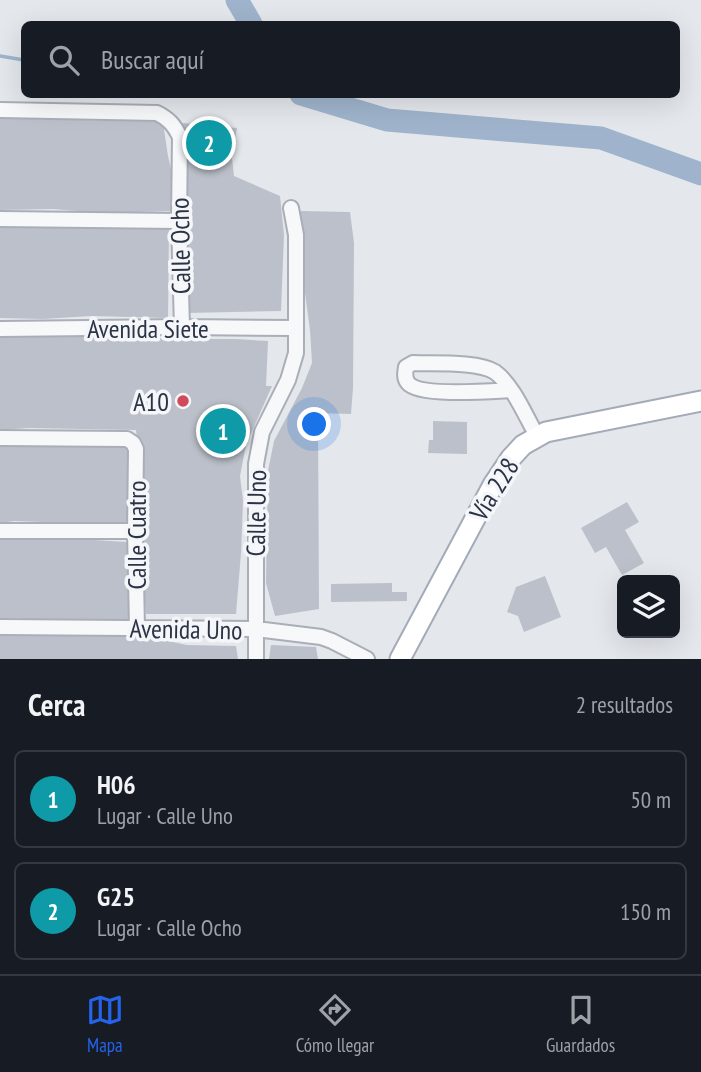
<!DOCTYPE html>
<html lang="es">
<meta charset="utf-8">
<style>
:root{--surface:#171b24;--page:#242831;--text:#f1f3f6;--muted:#9ea1a6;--line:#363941;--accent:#2563eb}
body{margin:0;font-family:"PT Sans Narrow",sans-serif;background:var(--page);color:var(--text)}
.controls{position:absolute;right:21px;bottom:21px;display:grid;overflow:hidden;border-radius:10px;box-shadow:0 7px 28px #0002}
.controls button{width:63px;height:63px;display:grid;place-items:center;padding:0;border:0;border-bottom:2px solid var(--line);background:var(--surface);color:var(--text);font:35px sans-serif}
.you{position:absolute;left:315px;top:425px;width:24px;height:24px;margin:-18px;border:5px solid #fff;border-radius:50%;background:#1a73e8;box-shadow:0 0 0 10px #1a73e833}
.badge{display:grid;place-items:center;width:46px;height:46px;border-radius:50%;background:var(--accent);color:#fff;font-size:23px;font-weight:700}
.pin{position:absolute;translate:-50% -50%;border:4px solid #fff;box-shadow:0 2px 7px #0006}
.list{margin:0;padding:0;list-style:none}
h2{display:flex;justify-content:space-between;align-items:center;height:91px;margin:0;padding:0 28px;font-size:30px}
h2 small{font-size:23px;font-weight:400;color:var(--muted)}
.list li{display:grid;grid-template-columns:46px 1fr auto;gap:21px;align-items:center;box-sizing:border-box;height:98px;margin:0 14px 14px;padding:0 14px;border:2px solid var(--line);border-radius:10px}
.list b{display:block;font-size:26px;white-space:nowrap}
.list p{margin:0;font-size:23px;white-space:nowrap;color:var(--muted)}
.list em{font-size:23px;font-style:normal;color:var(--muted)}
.icon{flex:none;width:38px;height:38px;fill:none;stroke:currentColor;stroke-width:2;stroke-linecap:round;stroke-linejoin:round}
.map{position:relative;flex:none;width:701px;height:659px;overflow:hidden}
.search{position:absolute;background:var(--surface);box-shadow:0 7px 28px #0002;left:21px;right:21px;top:21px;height:77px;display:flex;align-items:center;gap:18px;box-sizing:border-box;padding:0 24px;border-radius:10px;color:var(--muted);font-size:26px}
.sheet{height:315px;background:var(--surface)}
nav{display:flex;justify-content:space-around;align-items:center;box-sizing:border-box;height:98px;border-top:2px solid var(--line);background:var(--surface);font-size:19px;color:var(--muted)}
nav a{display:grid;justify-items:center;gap:4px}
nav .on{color:var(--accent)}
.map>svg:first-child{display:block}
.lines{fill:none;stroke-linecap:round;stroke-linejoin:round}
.stream{stroke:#9fb4cc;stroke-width:3.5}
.river{stroke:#9fb4cc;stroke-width:23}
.building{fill:#bbc0ca}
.minor-casing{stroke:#a9aeb7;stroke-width:18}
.major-casing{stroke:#a3abb8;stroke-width:23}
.minor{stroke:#f7f8fa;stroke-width:14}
.major{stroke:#fff;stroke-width:19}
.poi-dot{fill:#d1495b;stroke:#f4f6f9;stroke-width:2.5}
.labels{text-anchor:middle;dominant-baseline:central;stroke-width:7;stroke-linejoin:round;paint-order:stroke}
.street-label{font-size:26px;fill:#2b3445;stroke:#f4f6f9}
.poi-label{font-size:26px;fill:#2b3445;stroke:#f4f6f9;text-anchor:end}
</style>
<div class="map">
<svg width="701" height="659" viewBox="0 0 701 659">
<rect width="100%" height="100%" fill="#e4e7ec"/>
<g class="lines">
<path class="stream" d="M0,56l24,4"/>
<path class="river" d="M237,0l14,24
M301,94l86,26 214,18 100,36"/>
</g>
<path class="building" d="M0,116l104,5 22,-2 37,4 5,33 6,25 -1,30 -72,2 -48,-4 -53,1z
M183,123l54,5 -5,30 2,18 46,20 4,39 -3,76 -94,2z
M301,211l49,1 4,31 -1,145 -2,26 -33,-1 1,196 -44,7 -9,-33 2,-112 6,-30 28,-53 10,-25 -2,-33 -7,-52z
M0,226l40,1 47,-1 82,3 -1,89 -77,-2 -48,3 -43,-1z
M0,333l37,3 25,-2 48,1 72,4h54l32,2 -2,45h6l-26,59 -6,31 3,25 -2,52 -5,61h-90l-4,-47 -2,-97 -4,-40 -107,-2 -29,2z
M433,421l34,1v32l-39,-1 1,-13h4z
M0,442l128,4 2,28 -1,51 -115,-4 -14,2z
M627,502l12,20 -14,8 19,33 -22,12 -16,-28 -11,6 -14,-25z
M0,538h60l67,4 2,28 -1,51 -40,-2 -51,1 -24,-2 -13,1z
M545,576l16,41 -37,15 -6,-16 -11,-4 9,-25z
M392,583v9h15v9l-76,1v-18z
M112,633l51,7 24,5 49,1 2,13h-238v-24z
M271,645l45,2 2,12h-49z"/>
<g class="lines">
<g class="minor-casing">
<path id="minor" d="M0,110l157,3c12,6 17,12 23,24l-1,84 3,106
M0,219l179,2
M0,329l182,-2 113,1
M511,390c-19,1 -92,7 -103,-7 -4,-5 -3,-10 -2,-16l7,-4c20,1 65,-2 82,9 18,13 31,45 42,64
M0,438l127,1 6,4 3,6 -1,82 2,97
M0,531h135
M0,627l256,2 65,8 11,4 35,18
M256,659v-195l6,-32 26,-52 8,-27v-118l-5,-27"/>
</g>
<g class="major-casing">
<path id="major" d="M400,659l93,-174 18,-27 12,-13 23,-13 155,-31"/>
</g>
<use href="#minor" class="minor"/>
<use href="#major" class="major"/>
</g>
<circle class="poi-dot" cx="183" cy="401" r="7"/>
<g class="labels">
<g class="street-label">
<text transform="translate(180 246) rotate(-91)">Calle Ocho</text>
<text x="148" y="328">Avenida Siete</text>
<text transform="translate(494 489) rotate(-58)">Vía 228</text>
<text transform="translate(256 513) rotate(-89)">Calle Uno</text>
<text transform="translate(136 535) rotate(-90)">Calle Cuatro</text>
<text transform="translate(186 629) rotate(1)">Avenida Uno</text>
</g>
<g class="poi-label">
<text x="169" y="401">A10</text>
</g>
</g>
</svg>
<div class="controls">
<button><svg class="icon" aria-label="layers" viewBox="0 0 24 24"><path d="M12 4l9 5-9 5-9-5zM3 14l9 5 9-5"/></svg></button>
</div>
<div class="you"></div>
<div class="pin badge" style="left:223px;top:431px;background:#0f9aa8">1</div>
<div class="pin badge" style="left:209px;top:143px;background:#0f9aa8">2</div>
<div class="search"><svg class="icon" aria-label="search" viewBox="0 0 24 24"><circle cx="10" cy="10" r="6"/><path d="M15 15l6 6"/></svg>Buscar aquí</div>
</div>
<section class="sheet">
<h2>Cerca<small>2 resultados</small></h2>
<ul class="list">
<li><span class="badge" style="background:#0f9aa8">1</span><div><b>H06</b><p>Lugar · Calle Uno</p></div><em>50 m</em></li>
<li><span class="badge" style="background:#0f9aa8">2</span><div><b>G25</b><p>Lugar · Calle Ocho</p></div><em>150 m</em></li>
</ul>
</section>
<nav>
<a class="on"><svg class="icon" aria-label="map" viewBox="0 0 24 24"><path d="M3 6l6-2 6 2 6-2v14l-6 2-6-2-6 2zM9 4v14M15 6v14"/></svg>Mapa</a>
<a><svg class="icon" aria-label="directions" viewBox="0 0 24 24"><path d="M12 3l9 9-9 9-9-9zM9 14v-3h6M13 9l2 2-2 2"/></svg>Cómo llegar</a>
<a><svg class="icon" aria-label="saved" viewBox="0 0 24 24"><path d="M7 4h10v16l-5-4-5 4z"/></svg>Guardados</a>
</nav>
